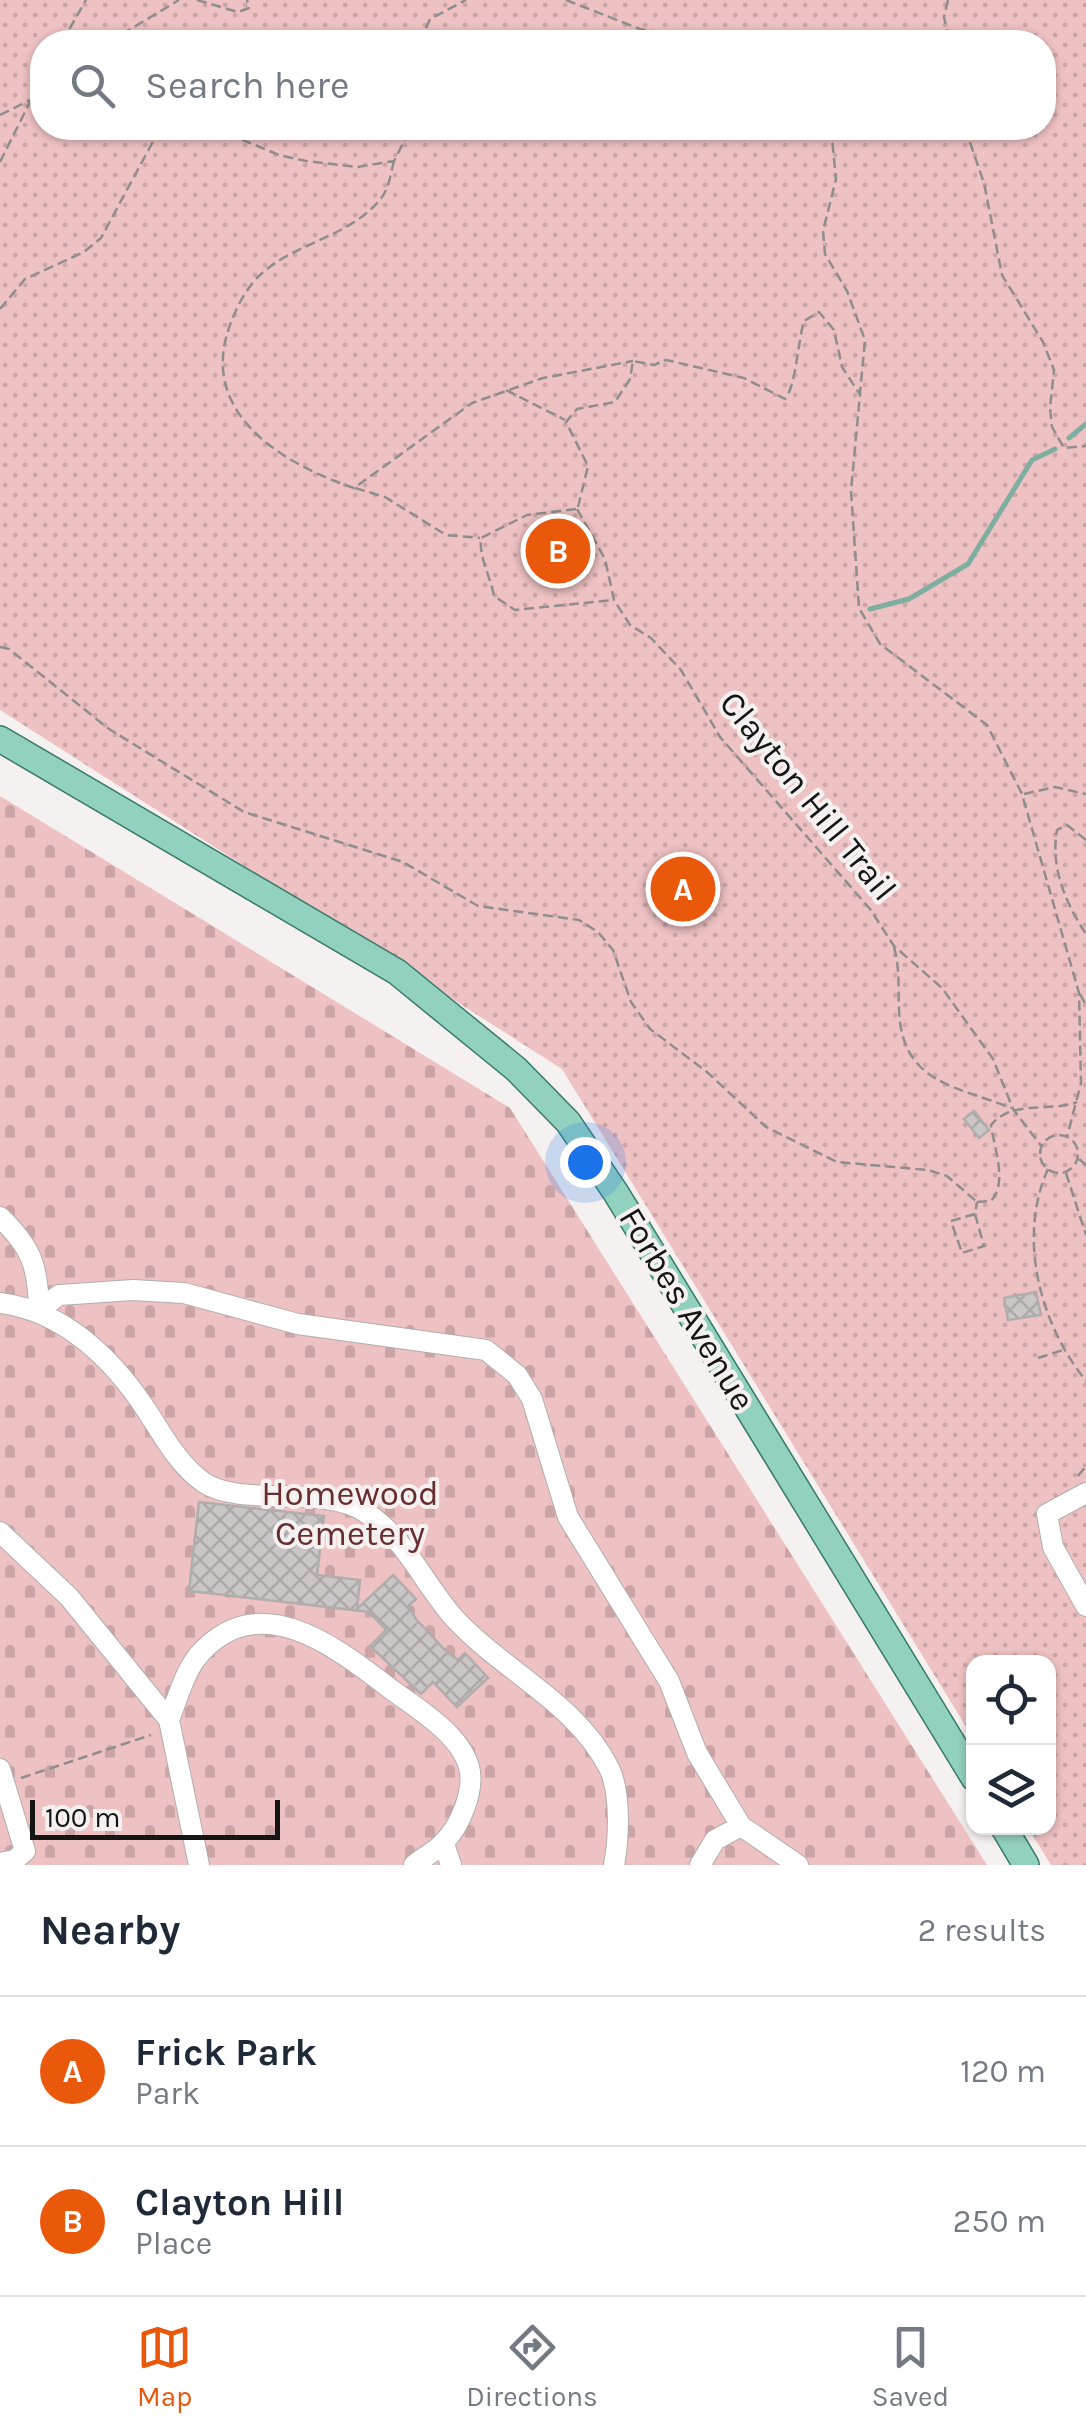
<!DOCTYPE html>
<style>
:root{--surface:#fff;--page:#f6f6f7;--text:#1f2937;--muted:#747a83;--line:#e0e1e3;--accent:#ea580c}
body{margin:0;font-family:Karla,sans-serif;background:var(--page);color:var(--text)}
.controls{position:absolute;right:30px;bottom:30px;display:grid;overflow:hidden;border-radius:20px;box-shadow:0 2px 8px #0004}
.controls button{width:90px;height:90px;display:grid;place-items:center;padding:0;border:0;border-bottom:2px solid var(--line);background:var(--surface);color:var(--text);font:50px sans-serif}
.scale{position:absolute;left:30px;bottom:25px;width:250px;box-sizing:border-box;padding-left:10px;border:5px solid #161515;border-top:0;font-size:28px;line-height:35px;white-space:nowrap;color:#161515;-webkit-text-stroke:8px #f6f1f1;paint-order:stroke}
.you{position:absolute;left:585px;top:1162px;width:35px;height:35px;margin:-25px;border:8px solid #fff;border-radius:50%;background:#1a73e8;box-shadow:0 0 0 15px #1a73e833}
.badge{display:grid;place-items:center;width:65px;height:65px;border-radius:50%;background:var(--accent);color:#fff;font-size:32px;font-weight:700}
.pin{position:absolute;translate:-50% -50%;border:5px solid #fff;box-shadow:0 2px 10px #0006}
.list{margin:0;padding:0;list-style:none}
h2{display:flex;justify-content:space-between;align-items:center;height:130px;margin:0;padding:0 40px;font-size:42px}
h2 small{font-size:32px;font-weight:400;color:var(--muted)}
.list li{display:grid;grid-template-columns:65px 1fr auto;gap:30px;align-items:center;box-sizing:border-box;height:150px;padding:0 40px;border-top:2px solid var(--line)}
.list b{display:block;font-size:38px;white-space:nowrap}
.list p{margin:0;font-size:32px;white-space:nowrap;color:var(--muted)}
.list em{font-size:32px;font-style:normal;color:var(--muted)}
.icon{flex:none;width:55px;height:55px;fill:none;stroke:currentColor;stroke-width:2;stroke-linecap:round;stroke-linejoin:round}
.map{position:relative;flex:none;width:1086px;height:1865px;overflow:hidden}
.search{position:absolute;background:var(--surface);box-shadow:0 2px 8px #0004;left:30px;right:30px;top:30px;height:110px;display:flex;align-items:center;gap:25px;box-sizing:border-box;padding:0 35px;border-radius:40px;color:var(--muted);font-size:38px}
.sheet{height:430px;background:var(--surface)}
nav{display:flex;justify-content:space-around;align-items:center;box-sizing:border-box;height:140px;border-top:2px solid var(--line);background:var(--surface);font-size:28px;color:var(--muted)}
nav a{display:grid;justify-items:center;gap:5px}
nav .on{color:var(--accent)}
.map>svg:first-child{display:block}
.cemetery{fill:url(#cemetery-stones)}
.park{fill:url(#park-dots);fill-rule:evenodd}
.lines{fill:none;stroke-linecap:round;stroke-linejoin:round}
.stream{stroke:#7eae9f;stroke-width:5}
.building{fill:url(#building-cross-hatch);stroke:#b2adad;stroke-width:2.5}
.minor-casing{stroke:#b2adad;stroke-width:22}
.major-casing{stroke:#387a68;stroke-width:28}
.path{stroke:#908d8d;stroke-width:2.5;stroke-dasharray:10 5;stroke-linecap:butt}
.minor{stroke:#fff;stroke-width:20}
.major{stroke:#92d0bf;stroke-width:25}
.labels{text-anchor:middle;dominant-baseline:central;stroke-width:8;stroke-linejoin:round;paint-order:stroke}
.street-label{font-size:35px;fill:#161515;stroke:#f6f1f1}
.park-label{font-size:35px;fill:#682d31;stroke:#f6f1f1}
</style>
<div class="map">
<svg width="1086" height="1865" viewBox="0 0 1086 1865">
<defs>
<pattern id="cemetery-stones" width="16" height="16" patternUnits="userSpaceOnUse" patternTransform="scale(2.5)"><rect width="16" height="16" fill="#eec1c2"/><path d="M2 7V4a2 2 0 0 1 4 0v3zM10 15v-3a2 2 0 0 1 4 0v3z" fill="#cba5a6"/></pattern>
<pattern id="park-dots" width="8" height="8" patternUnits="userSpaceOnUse" patternTransform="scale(2.5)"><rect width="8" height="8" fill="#eec1c2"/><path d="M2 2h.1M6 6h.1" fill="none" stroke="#cba5a6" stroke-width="1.8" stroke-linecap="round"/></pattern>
<pattern id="building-cross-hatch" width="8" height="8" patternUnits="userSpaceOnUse" patternTransform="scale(2.5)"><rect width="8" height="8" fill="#cac6c6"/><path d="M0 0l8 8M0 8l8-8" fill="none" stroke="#ada9a9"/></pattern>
</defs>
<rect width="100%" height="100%" fill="#f6f1f1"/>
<path class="cemetery" d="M0,796l510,312 477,757h-987z"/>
<path class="park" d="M0,0h1086v1865h-35l-23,-37h20v-166h-74l-1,76 -411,-669 -562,-359zM42,42h1002v86h-1002z"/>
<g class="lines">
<path class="stream" d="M1069,438l17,-14
M870,609l39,-10 59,-35 64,-104 23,-11"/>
</g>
<path class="building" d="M974,1111l15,19 -10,8 -15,-19z
M1036,1292l5,23 -33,5 -4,-22z
M199,1502l125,14 -7,59 43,5 -3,29 36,-34 23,24 -8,7 8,13 29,31 13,10 7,-7 23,25 -31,29 -24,-25 -12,12 -51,-48 16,-16 -17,-18 -180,-21z"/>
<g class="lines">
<g class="minor-casing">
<path id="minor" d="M0,1217c32,31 38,49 39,93
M0,1303c64,8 113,56 147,108 17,26 31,53 56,71 37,25 110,4 155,26 45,23 66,78 99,113 48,51 120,83 152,147 12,24 10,71 5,97
M39,1310l20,-15 74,-5 51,3 114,31 188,26 31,25 15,24 36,118 101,164 28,72 44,73 57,39
M1086,1493l-39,21 6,33 33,59
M0,1532l69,65 100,123 30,145
M169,1720c8,-20 15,-46 28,-63 61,-73 140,-9 195,33 26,19 73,47 78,82 3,22 -10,54 -26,70 -7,9 -21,15 -30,23
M0,1769l25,82 -10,9 -15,3
M444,1844l7,21
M700,1865l15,-25 26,-14"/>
</g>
<g class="major-casing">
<path id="major" d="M0,739l397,233 119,97 52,53 48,71 358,585
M1004,1828l22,37"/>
</g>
<path class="path" d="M197,0l41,12 11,-4 -2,-8
M566,0l74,29 76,13
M948,0l-4,17 6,25
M62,42l24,-42
M109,42l70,-42
M420,42l10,-23 36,-19
M0,115l42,-21
M214,128l65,27 27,6 51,6 37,-6 17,-33
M831,128l5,51 -13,52 2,23 22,37 18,49 -14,151 8,117 21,36 107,81 35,69 57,199 2,90 -14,54
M965,128l19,55 18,92 41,67 11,28 -4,38 2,19 12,21 22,-2
M394,161c-3,11 -5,27 -12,36 -30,40 -87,45 -122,78 -14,13 -25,35 -31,53 -30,86 54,136 125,160l118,-85 71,-25 90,-17
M0,162l42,-84
M0,309l25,-30 59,-27 17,-14 55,-102 10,-8
M506,390l59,30
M355,488l30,9 61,38 34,3
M578,507l10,-41 -22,-44 11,-13 38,-7 15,-23 3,-18 21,4 12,-5 78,18 41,21c11,-13 13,-58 19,-78l15,-9 15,18 8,37 19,29
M576,509l-49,6 -46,23c-2,20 9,37 13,58l21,14 98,-10
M577,509l28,50 9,41 16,25 21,13 30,32 39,67 150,172 24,37 48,42 51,71 20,50 29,38
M0,647l9,2 100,80 135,83 159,50 75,44 101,14 19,12 15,18 18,52 19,27 57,43 59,55 71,35 91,8 19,6 30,26
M1024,794l31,-7 31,7
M1086,840l-19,-15 -10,5c-7,37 9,74 29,104
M894,947c6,23 4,39 5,62 2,75 58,77 112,99
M1080,994l6,11
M1040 1154a19 19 0 1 1 38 0a19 19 0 1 1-38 0Z
M1079,1159l7,6
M1048,1169c-31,69 -8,155 38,212
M1066,1173l20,62
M977,1202l14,-1c17,-18 3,-53 0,-76 22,-26 56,-12 86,-23
M975,1214l-24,7 11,32 22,-7 -9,-32 2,-12
M1038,1358l25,-8
M1078,1476l8,-10
M21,1778l130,-43"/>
<use href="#minor" class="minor"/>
<use href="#major" class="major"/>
</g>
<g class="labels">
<g class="street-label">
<text transform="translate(808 796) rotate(51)">Clayton Hill Trail</text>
<text transform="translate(687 1309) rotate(59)">Forbes Avenue</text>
</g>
<g class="park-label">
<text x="350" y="1493">Homewood<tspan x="350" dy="40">Cemetery</tspan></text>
</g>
</g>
</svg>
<div class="controls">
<button><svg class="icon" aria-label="locate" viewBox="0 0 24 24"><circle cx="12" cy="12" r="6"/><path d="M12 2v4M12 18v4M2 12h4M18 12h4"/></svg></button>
<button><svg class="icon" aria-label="layers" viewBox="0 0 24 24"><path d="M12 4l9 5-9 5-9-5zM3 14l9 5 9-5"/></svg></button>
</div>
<div class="scale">100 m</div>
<div class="you"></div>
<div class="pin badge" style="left:683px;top:889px">A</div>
<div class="pin badge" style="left:558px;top:551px">B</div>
<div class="search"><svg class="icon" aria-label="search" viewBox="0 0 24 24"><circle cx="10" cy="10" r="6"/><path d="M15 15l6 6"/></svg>Search here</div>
</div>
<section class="sheet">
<h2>Nearby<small>2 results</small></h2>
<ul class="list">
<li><span class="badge">A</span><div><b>Frick Park</b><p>Park</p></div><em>120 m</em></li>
<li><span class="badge">B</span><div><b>Clayton Hill</b><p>Place</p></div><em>250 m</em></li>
</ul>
</section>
<nav>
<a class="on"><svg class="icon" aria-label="map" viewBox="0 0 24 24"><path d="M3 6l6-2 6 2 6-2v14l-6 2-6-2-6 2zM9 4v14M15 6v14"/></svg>Map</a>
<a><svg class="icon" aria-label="directions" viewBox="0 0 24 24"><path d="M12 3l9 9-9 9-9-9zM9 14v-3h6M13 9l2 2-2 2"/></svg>Directions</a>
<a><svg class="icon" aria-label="saved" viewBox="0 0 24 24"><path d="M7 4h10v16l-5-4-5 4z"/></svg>Saved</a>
</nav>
